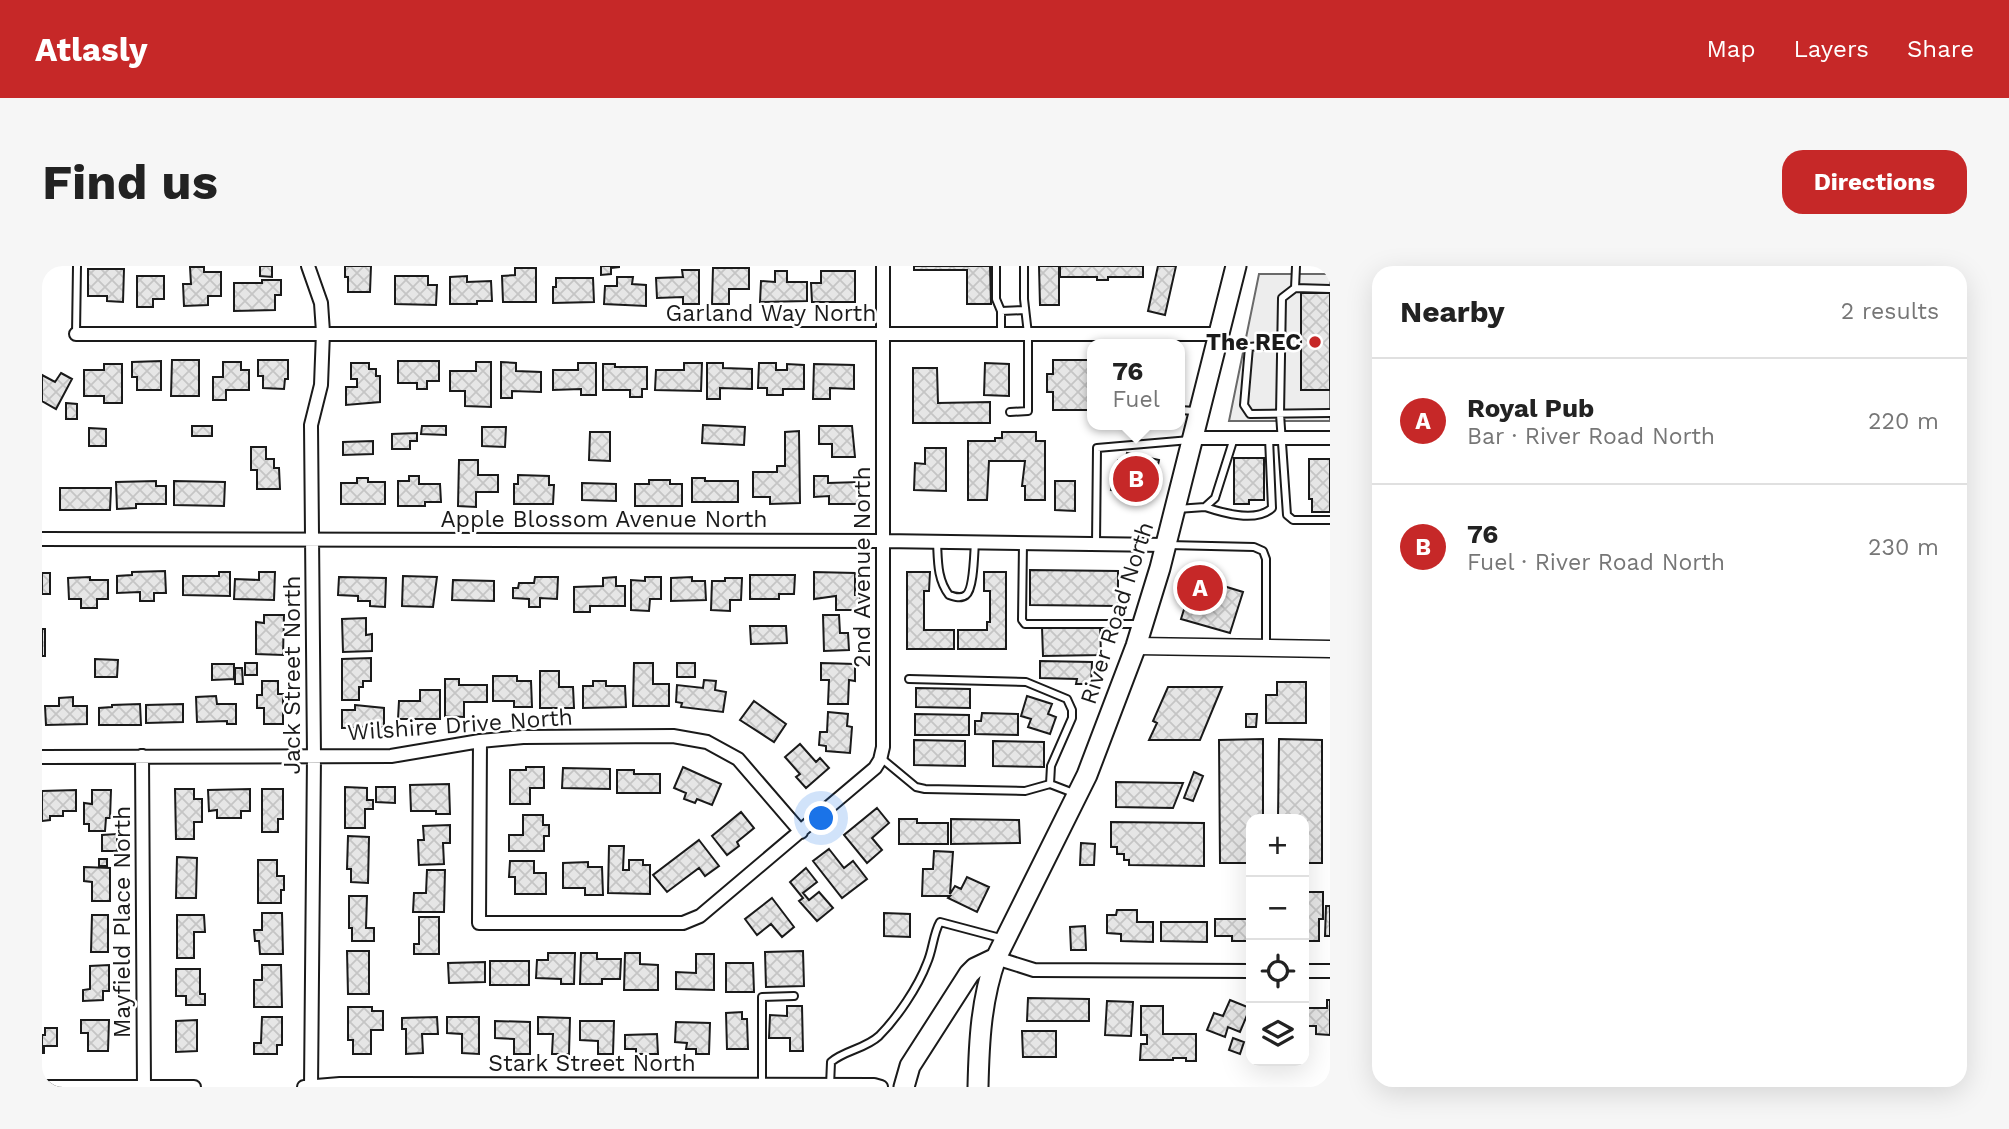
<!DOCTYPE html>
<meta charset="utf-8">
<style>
:root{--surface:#fff;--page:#f6f6f6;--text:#222;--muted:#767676;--line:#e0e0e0;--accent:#c62828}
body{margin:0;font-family:"Work Sans",sans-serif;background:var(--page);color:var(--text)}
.controls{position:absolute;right:21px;bottom:21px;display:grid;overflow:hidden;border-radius:14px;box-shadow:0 7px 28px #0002}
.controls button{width:63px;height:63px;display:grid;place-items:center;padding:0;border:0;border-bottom:2px solid var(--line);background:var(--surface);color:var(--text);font:35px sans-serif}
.you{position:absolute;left:780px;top:553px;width:24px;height:24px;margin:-18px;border:5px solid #fff;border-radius:50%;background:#1a73e8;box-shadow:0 0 0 10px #1a73e833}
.badge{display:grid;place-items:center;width:46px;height:46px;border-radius:50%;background:var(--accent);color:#fff;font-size:23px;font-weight:700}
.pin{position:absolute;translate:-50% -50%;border:4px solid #fff;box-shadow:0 2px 7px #0006}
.popup{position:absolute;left:1045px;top:73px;width:98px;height:91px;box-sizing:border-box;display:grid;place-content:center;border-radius:14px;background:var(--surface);filter:drop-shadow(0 2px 5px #0005);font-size:23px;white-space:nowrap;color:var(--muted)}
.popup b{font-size:26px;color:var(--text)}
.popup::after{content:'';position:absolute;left:50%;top:100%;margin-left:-14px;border:14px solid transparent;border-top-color:var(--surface)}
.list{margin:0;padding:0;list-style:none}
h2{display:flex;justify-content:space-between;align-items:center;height:91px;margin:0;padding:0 28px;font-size:30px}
h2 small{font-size:23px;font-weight:400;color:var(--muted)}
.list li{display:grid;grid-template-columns:46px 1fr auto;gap:21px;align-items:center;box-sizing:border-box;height:126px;padding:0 28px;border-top:2px solid var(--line)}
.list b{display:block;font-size:26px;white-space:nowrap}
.list p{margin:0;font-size:23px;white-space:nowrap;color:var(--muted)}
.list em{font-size:23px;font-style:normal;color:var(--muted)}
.icon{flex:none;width:38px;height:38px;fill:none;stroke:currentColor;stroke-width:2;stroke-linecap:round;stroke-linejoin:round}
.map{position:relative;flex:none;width:1288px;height:821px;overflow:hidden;border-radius:21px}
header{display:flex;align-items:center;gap:42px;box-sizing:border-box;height:98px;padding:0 35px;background:var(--accent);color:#fff}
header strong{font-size:33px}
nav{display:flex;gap:38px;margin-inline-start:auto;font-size:24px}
.intro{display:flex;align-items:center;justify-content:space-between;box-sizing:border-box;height:168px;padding:0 42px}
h1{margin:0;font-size:49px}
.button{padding:18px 32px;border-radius:21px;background:var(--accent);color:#fff;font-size:24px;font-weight:700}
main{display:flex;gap:42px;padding:0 42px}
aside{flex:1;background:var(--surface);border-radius:21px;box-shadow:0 7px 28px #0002}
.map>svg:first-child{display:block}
.built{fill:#ededed;stroke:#6a6a6a;stroke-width:2}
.building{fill:url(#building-cross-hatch);stroke:#1a1a1a;stroke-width:2}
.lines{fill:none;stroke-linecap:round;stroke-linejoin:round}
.service-casing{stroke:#1a1a1a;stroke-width:10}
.minor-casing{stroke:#1a1a1a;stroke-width:16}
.tertiary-casing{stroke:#1a1a1a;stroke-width:19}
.primary-casing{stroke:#1a1a1a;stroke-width:23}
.service{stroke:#fff;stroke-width:6}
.minor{stroke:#fff;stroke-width:12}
.tertiary{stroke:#fff;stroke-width:16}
.primary{stroke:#fff;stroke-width:19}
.poi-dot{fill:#c62828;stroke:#fff;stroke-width:2.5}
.labels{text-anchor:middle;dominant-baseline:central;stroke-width:5;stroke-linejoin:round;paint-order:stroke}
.street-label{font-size:23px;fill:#1a1a1a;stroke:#fff}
.poi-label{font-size:23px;font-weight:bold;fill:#1a1a1a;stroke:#fff;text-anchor:end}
</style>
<header>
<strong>Atlasly</strong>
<nav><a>Map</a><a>Layers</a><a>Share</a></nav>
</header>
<div class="intro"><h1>Find us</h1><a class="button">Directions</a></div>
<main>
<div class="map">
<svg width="1288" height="821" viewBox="0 0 1288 821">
<defs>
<pattern id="building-cross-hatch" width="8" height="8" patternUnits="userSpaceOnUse" patternTransform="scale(1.75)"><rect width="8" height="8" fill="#e6e6e6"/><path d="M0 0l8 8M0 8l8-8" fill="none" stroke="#c5c5c5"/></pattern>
</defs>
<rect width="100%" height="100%" fill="#fff"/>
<path class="built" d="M1217,8h71v19l-29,1v96h29v31h-101z"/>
<path class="building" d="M218,0h12v11l-12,-1z
M303,0h26l-1,26h-22v-15h-3z
M559,0h18v1l-8,1v6l-10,1z
M872,0h76l1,38h-24v-34h-53z
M997,0h20v39h-19z
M1018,0h83v11h-35v3h-11v-3h-37z
M1116,0h18l-11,49 -17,-4z
M148,1h14v5h17v24h-13v9l-24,1 -1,-22h8z
M473,2h21v34h-33l-1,-26 13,-1z
M671,2h36v21h-20v15h-17z
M46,3h36l-1,33 -16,-1v-5h-19z
M640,4h17v34h-16v-7l-26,1 -1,-20 27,-1z
M733,5h12v11h20v19l-47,1 1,-21 14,1z
M779,5h34v31h-43l-1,-19h10z
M95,10h27v23h-11v8h-16z
M353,10h33v9h9l-1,20 -41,-1z
M425,10v6l24,-1 1,20h-15v3h-27v-27z
M575,11h16l-1,7 14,1v21l-42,-2 1,-18h12z
M514,12h37l1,24 -41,1v-16h3z
M220,14h19v15h-6v15l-41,1v-28h28z
M1259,27h29v97h-29z
M130,94h27v36h-28z
M216,94h30v19h-3l-1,10 -21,-1v-12h-5z
M1011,94h37v50h-37v-18h-6v-18h6z
M119,95v29h-24v-13h-5v-15z
M356,95h41v20h-12v8h-10v-6h-19z
M181,96h18v8h8v20h-23v10h-13v-23h10z
M434,96h15v45l-26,-1v-15h-15v-20h26z
M459,96l15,1v8l25,1v20l-29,-1v7h-11z
M309,97h18v6h7v7h4v26l-34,3v-18h11v-8h-6z
M536,97h18v32h-15v-6l-28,1v-20h25z
M642,97h18l-1,28 -46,-1 1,-20h28z
M665,97h16v5l29,1v20l-32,-1v11h-13z
M717,97h17v7h11v-6l17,1v24h-21v6h-16v-7h-9z
M943,97l24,1v32l-25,-1z
M62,98h18v39h-18v-7h-20v-26h20z
M561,98h12v3h32v22h-5v8h-12v-7h-27z
M772,98l40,1v24l-24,-1v11h-17z
M871,102h24l1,35 52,-1v21h-77z
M19,107l11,6 -16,30 -14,-8v-26l13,7z
M24,137l11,1v15h-11z
M661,159l42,2 -1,18 -42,-2z
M150,160h20v10h-20z
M380,160h24v9l-25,-1z
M777,160h33l3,31h-23v-13h-13z
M440,161h24l-1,20 -23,-1z
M47,162l17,1v17h-17z
M757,165l1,72 -30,1v-7h-17v-25h24v-6h8v-34z
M548,166h20v29l-21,-1z
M960,166h34v9h9v59h-20v-14h-3l3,-25h-36l-2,39h-19v-59h27v-3h7z
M375,167v8h-7v8h-18v-15z
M331,175v13l-30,1v-13z
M209,181h15v12h8v9h5l1,21h-23v-19h-6z
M883,182h21v43l-32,-1 1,-27 10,1z
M1085,187l32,7 -8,38 -40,-8 7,-30 7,1z
M1192,192h30v42h-15v4h-15z
M1267,193h21v53h-18v-13h-3z
M417,194h19v15h20v17h-22v15l-18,-1z
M476,209l31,1v9h5l-1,19h-39v-20h4z
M367,210h10v8h21l1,18h-16v4h-27v-25h11z
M772,210h14v7l32,-1v22h-31v-8l-15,1z
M315,212h11v4h17v22h-44v-21h16z
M650,212h13v3h33v21h-46z
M607,214h21v4h12v22h-47v-22h14z
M114,215v5h10v18h-30v4l-19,1 -1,-27z
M132,215l51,1 -1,24 -50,-1z
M1013,215h20v30l-20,-1z
M540,217l34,1v17l-34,-1z
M18,222h51l-1,22h-50z
M988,304l88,1v35l-88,-1z
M123,305l1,22h-12v8h-14v-9l-23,1v-17l15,-1v-3z
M177,306h11v24l-47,-1v-19h36z
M217,306h16l-1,28 -40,-1 1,-20 24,1z
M772,306l41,1v22h5v15h-24v-14l-22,3z
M865,306h23l-1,19h-5v39h30v19h-47z
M942,306h22v77h-48v-19h29v-8h3v-31h-6z
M0,307h8v21h-8z
M708,309h45l-1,19h-15v5h-29z
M361,310l34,1 -4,30 -31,-1z
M48,311v3h18v19h-11v9h-16v-9h-12l-1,-21z
M297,311l47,1 -1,29 -15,-1v-5h-12v-5l-20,-1z
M493,311h23l-1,22 -17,-1v9h-11v-8l-16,-1v-10h5l1,-5h15z
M574,311v9h9v20h-35v6h-16v-25l29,-1v-8z
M603,311h16v22h-11l-1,12 -18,-1v-30l14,1z
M650,311v4h13l1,19 -35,1v-23z
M1152,311l49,15 -13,41 -49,-14z
M683,312h17l-1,22h-11v11l-19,-1 1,-29h13z
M411,314l41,1v20l-42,-1z
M222,349h20l-1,40 -27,-1v-32l8,1z
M781,349h16l1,18h8l1,17 -25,1z
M324,352v17l6,-1v17l-29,1 -1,-33z
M708,360h36l1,17 -36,1z
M1058,360l1,29 -58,1 -1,-29z
M0,363h3v27h-3z
M329,392v23h-8v6h-4v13h-17v-41z
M53,393l23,1 -1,17h-22z
M998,395l52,1 -1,22h-15l1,-5 -37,-1z
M203,397h12v12h-12z
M592,397h19v21h16v22h-36z
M635,397h18v14h-18z
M779,397l34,1v17l-6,-1 -1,24h-20l1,-24h-8z
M170,398h22v15l-22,1z
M193,402h7l1,16h-8z
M498,405h19v16h14l1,21h-34z
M451,410h24v5h14l1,26h-18v-6h-21z
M403,413h14v6h28v17h-23v15l-19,-1z
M662,414l12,1 -1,9 11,2 -3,20 -42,-5 1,-4 -6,-1 1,-17 26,3z
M220,415h16v13h5v30h-19v-16h-7v-13h5z
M551,415h13v5h19l1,21 -43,1v-22h10z
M1235,416h29v41h-40v-28h11z
M1126,421h54l-22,53h-51l8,-17 -4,-2z
M874,422l54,1v19l-54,-1z
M378,424h20v29h-42l1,-18h21z
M174,430l1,8h19v20h-9v-3l-30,1 -1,-25z
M985,430l25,8 -4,10 8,3 -6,17 -22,-7 3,-8 -10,-3z
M31,431v9h14v18l-41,1 -1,-19h14v-8z
M712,435l32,23 -12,18 -34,-22z
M98,438l1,21h-42v-17l13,-1v-2z
M141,438v18l-37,1v-18z
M313,439l29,3v19l-42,1v-18h13z
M786,446l20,2 -1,12 5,1 -2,26 -24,-2v-5l-7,-1 1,-13h7z
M940,447l36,1v21l-43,-1v-13h6z
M873,448l54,1v20h-54z
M1204,448h11l-1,13h-10z
M1221,473v80h-12v44h-31l-1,-123z
M1237,473l43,1v123h-18v-44h-26z
M872,474l51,1v25l-51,-1z
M951,475l51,1v25l-51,-1z
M758,478l16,18 4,-4 9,10 -23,20 -10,-11 4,-3 -15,-17z
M484,501h18v21h-14v16h-20v-34h16z
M641,501l38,17 -9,21 -15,-6 -2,4 -11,-4 2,-6 -12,-5z
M521,502l47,1v20l-48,-1z
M575,504h17v4h26v19h-43z
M1152,506l9,4 -10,25 -9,-3z
M1074,516l67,1 -10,25 -57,-1z
M407,518l1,30h-14v-3h-25l-1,-26z
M303,521l22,1v12h6v9h-8v19h-20z
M334,521h19v16l-19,-1z
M133,523h19v10h8v23h-8v17h-18z
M208,523v22h-9v7h-24v-8l-8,1 -1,-21z
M220,523h21v30h-5v13h-16z
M34,524v21h-13v5h-13v4l-8,1v-30z
M50,524h19l-1,28h-4l-1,13h-16v-7h-5v-21l8,1z
M835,542l12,15 -17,15 10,12 -15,13 -23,-28z
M699,546l13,16 -17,14 2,4 -12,9 -15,-19z
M481,549h20v10h6v11h-5v15h-35v-16h14z
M857,553h18v4h31v21h-49z
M909,553l68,1 1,23 -69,1z
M1069,556l93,1v43l-75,-1v-5h-5v-6h-7v-7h-6z
M408,559v18h-7l1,21 -25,1 -1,-25h6l-1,-14z
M75,568v17h-15v-16z
M306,570l21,1 -1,46 -17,-1v-13h-4z
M657,574l20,26 -14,10 -6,-8 -32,24 -14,-17z
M1039,577l14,1 -1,21h-14z
M567,580h15l-1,24h6v-10h14v5h7v29l-42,-1z
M787,583l15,19 9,-7 14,18 -25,19 -29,-37z
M892,585l19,1 -3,42 5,-8 6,3 6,-12 22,10 -12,25 -29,-14 2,-2h-28l1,-27h10z
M135,591l20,1 -1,40h-20z
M57,593h8v7h-8z
M216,594h19v16h7v14h-3v13h-23z
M468,595h24v12h12v21h-31v-17h-6z
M546,596v5h14l1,28h-18v-7h-22v-25z
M42,601l26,1v33h-18v-19l-8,-1z
M764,602l11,14 -14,11 6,7 10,-8 14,16 -16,13 -18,-20 4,-3 -13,-16z
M385,604h18l-1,42h-31l1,-19h12z
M1265,626h16v27h-4v22h-15z
M307,630h18l-1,32h8v13h-22v-13h-3z
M730,632l22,29 -12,10 -11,-13 -14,11 -12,-16z
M1284,640h4v30h-5z
M1075,644h20v12h16v20l-32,-1v-7l-14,-1v-18h9z
M220,647h20l1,41h-23l-1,-13h-4l-1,-11h8z
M842,647l26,1v23l-26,-1z
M50,649h16v37h-17z
M135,649h27l1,17h-11v26h-17z
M377,651h20v37h-25v-10h5z
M1173,653h36v22h-19v-5h-17z
M1119,656h46v20l-46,-1z
M1043,660l1,24h-15l-1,-23z
M305,685h22v43h-21z
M761,685l1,35 -38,1 -1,-35z
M506,687h27l-1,31h-13v-5l-25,-1 1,-18h11z
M539,687h16v6h24l-1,20h-18v5h-22z
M583,687h15v11l18,1v25h-34z
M654,688h18v36l-38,-1v-17l20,1z
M448,695h39v24h-39z
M443,696v20l-36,1 -1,-20z
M684,697h27l1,29h-28z
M67,699v26h-6v9l-20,1v-11l7,-1v-23z
M220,699h19l1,42h-28v-27h8z
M134,703h24v25h5v11h-19v-9h-10z
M986,732l61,1v22h-62z
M1188,734l20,8 -10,24 -12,-5 -3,10 -18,-7 7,-17 9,3z
M1285,734h3v35l-14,-1v-8h-12v-18h23z
M1065,735l26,1 -2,34 -26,-1z
M745,740h15l1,45h-13v-13h-21l1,-23 17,1z
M1099,740h22v28h33v27h-10v-3h-13v2h-33l1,-16h6v-9h-6z
M306,741h24v4h11v19h-12v24h-18v-14h-5z
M700,746v7h5l1,30h-21l-1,-36z
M220,751h20v28h-5v9h-23v-11h7z
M395,751l1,17h-16l1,19 -17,1v-25h-4v-11z
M405,751h32v37l-17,-1v-19l-15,-1z
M496,751l32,1 -1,36h-17l1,-20h-15z
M39,754h28l-1,31h-20v-18h-7z
M155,754v31l-21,1v-31z
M453,755l35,1v32h-16v-15l-19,-1z
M538,755h34l-1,33h-15v-13l-18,-1z
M634,756l34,1 -1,31h-13v-5h-10l1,-6 -12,-1z
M3,762h12v18h-13v7h-2v-18h3z
M980,765h34v26h-33z
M615,768l1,20h-22v-5h-11v-14z
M1191,772l11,4 -4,12 -11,-4z"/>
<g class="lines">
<g class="service-casing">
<path id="service" d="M954,0v33l5,12
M1254,0l-1,22 -13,10 -2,116 7,101 6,5h37
M1253,22l35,1
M34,68l1,-68
M959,68v-23l24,-1
M1239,78l-32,3 -5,58 6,9 80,-1
M1138,144l15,1
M968,146l18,-1v-77l-4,-35v-33
M1163,241c18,6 51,16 67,1l-3,-70
M1135,243l28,-2 10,-9 19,-60
M895,276c1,19 0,37 12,53 6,2 12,4 17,0 8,-6 8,-42 9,-53
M981,277l-1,77 3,4h116
M1054,278l1,-96 93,-8
M1126,279l86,2 9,4 3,8v88
M867,413l117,3 41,17 5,11v8l-21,48 -1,18
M839,492l35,29 9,2 100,2 25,-7 26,10
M720,819v-88l32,-1
M788,820l1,-24c14,-12 34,-13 48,-26 18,-18 39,-49 48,-73 6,-13 6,-29 13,-41l64,17"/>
</g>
<g class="minor-casing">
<path id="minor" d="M266,0l13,37 2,29 -2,53 -10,40 3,331 -3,331
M34,68h1143
M1151,172h137
M0,273l841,2 283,4
M438,475l-1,182h204l17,-7 175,-148 5,-8 3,-13v-481
M100,490l2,331
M0,491l349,-1 89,-15 43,-4 150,-1 34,6 31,17 63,73
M954,692l38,12 217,1
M1262,705h26
M0,821h152
M262,821l36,-3h57l477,1 7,2"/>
</g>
<g class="tertiary-casing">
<path id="tertiary" d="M1094,380l194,3"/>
</g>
<g class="primary-casing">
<path id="primary" d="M862,821l6,-21 59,-92 6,-6 21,-10
M936,821c1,-45 3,-87 18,-129l91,-183 49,-129 24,-78 76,-302"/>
</g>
<use href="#service" class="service"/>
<use href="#minor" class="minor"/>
<use href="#tertiary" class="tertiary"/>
<use href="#primary" class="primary"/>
</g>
<circle class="poi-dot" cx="1273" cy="76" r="7"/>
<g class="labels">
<g class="street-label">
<text x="729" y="47">Garland Way North</text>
<text x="562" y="253">Apple Blossom Avenue North</text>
<text transform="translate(820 301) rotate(-90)">2nd Avenue North</text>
<text transform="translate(1075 347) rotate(-72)">River Road North</text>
<text transform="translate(250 409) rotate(-90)">Jack Street North</text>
<text transform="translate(418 459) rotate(-4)">Wilshire Drive North</text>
<text transform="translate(80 656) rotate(-90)">Mayfield Place North</text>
<text x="550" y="797">Stark Street North</text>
</g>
<g class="poi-label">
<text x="1259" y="76">The REC</text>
</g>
</g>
</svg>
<div class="controls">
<button>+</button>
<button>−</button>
<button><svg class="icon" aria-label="locate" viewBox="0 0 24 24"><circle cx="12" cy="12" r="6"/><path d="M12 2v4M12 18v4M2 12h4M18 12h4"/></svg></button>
<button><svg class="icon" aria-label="layers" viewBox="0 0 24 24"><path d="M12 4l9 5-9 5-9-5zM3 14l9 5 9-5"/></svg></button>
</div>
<div class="you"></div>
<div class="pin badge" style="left:1158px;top:322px">A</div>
<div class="pin badge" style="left:1094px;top:213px">B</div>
<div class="popup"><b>76</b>Fuel</div>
</div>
<aside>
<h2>Nearby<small>2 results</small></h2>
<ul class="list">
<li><span class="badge">A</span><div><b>Royal Pub</b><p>Bar · River Road North</p></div><em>220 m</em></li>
<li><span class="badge">B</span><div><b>76</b><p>Fuel · River Road North</p></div><em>230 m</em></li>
</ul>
</aside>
</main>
